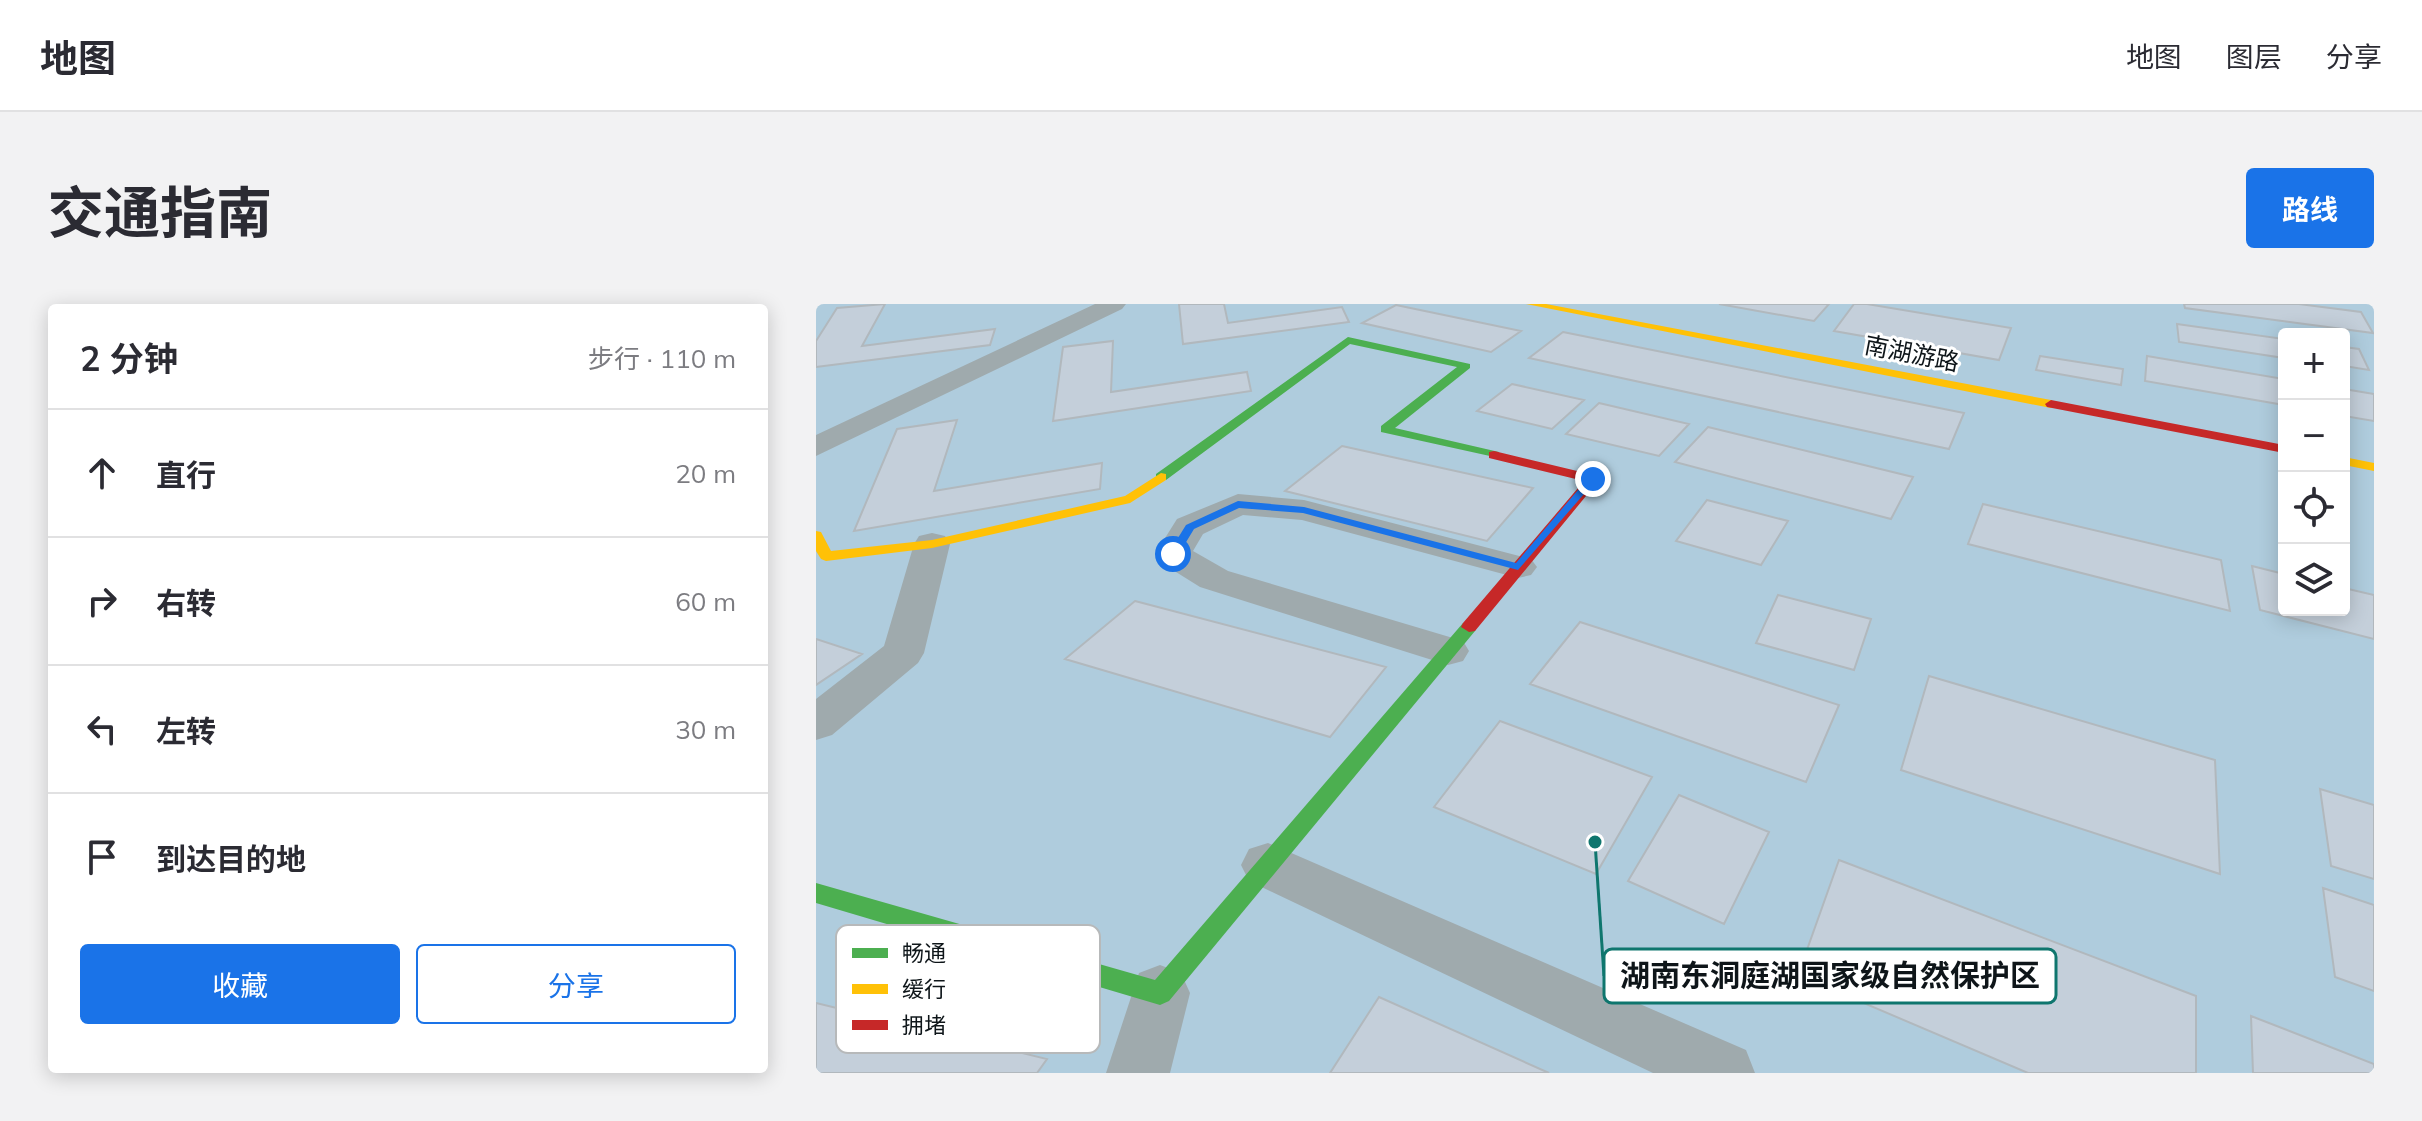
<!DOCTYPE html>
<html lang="zh">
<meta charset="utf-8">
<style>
:root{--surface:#fff;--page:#f2f2f3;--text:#2b2b33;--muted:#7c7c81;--line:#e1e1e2;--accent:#1a73e8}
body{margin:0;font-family:Mulish,"Noto Sans SC",sans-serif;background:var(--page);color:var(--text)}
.controls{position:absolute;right:24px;top:24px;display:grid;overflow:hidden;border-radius:8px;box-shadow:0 4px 20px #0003}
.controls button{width:72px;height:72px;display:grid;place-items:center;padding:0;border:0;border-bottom:2px solid var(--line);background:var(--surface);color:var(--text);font:40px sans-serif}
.stop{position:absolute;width:24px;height:24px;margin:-18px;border:6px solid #1a73e8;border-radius:50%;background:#fff}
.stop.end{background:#1a73e8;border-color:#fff;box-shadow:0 2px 8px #0008}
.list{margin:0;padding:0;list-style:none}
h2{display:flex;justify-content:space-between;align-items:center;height:104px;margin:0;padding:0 32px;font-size:34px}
h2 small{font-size:26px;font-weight:400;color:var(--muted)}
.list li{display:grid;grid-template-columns:52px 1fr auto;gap:24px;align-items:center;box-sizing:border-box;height:128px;padding:0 32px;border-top:2px solid var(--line)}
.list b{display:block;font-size:30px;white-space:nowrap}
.list em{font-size:26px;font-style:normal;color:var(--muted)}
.actions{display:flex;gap:16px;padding:24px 32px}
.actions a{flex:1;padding:18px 0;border:2px solid var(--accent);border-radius:8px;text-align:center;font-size:28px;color:var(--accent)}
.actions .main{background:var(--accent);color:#fff}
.icon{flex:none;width:44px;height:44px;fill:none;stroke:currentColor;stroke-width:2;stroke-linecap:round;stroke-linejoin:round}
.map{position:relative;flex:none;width:1558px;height:769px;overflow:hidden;border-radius:8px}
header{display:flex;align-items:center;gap:48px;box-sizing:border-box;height:112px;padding:0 40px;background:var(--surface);border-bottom:2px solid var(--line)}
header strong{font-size:38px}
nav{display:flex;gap:44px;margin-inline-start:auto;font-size:28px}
.intro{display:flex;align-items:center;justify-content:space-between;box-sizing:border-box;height:192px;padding:0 48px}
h1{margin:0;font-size:56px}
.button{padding:20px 36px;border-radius:8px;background:var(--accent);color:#fff;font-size:28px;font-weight:700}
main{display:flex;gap:48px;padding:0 48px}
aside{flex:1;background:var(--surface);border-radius:8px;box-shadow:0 4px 20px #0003}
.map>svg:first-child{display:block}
.green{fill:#afccdd;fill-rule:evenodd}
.building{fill:#c4cfda;stroke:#b1b8bd;stroke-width:2}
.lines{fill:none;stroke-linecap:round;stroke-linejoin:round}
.street{fill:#9faaad;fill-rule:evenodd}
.fast{fill:#4caf50;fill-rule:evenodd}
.slow{fill:#ffc107;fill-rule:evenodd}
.jam{fill:#c62828;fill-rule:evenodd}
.route{fill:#1a73e8}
.labels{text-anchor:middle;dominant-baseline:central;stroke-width:6;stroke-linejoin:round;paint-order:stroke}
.far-street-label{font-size:24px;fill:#0e1519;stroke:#fff}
.key{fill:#fff;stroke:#b7b9ba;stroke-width:2}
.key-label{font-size:22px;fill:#0e1519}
.leader{fill:none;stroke:#0f766e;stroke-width:3}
.callout-dot{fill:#0f766e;stroke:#fff;stroke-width:3}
.callout{fill:#fff;stroke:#0f766e;stroke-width:3}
.callout-label{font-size:30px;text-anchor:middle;font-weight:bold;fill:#0e1519}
</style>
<header>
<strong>地图</strong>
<nav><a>地图</a><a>图层</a><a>分享</a></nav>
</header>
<div class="intro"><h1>交通指南</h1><a class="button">路线</a></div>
<main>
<aside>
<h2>2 分钟<small>步行 · 110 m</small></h2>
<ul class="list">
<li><svg class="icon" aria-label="ahead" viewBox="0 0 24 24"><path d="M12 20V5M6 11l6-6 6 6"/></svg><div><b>直行</b></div><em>20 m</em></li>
<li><svg class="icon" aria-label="right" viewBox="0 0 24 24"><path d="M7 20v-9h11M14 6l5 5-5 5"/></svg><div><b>右转</b></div><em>60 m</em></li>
<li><svg class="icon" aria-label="left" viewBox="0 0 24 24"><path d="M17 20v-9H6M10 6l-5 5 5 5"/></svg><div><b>左转</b></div><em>30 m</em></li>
<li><svg class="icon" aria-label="arrive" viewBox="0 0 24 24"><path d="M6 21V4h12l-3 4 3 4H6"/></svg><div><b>到达目的地</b></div></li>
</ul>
<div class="actions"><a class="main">收藏</a><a>分享</a></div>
</aside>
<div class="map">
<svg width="1558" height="769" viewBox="0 0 1558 769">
<rect width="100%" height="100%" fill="#dae5eb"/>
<path class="green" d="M0,0h1558v769h-1558zM1468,30h60v276h-60z"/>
<path class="building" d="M69,0l-23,42 133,-17 -5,16 -174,22v-26l21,-33z
M363,0h45l4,19 114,-16 7,15 -166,22z
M903,0h110l-15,17z
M1038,0h13l144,24 -12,32 -165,-29z
M1368,0h115l62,8 12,21 -188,-25z
M580,1l125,26 -30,21 -129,-29z
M1361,20l107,15v19l-105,-16z
M747,28l401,81 -15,36 -420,-91z
M297,37l-2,51 136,-20 4,19 -198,30 10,-74z
M1528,43l15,2 10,21 -25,-4z
M1224,52l83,13 -2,16 -85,-15z
M1331,52l137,23v26l-139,-24z
M696,80l72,16 -32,29 -75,-18z
M1528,85l30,5v27l-30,-5z
M783,99l90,21 -30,32 -93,-22z
M141,116l-23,71 168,-28 -2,26 -246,42 43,-102z
M892,123l205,50 -22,42 -216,-57z
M526,142l191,42 -46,53 -202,-50z
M891,196l81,21 -27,44 -85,-24z
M1167,200l238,56 9,51 -262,-67z
M1436,262l32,8v36h60v-22l30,7v44l-114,-29z
M962,291l93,24 -17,51 -98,-27z
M319,297l251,66 -56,70 -265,-78z
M764,318l259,83 -33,77 -276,-98z
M0,335l46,15 -46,31z
M1113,372l286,84 5,114 -319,-104z
M684,417l152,56 -56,97 -162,-67z
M1504,485l54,16v74l-43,-13z
M863,491l90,37 -45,92 -96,-43z
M1023,556l357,136v77h-168l-230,-98z
M1507,584l51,17v86l-39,-14z
M563,693l170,76h-219z
M0,699l231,56 -10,14h-221z
M1435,712l123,48v9h-121z"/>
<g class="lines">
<path class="street" d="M279,0h31l-4,5 -306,147v-21z
M422,190l66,6 227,59 6,8 -6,8 -13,3 -216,-58 -59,-5 -40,19 -10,17 35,20 235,70 6,10 -6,10 -15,4 -248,-78 -40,-25 -5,-8 22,-35z
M116,229l13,3 5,8 -26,109 -6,10 -86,72 -16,5v-41l68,-53 30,-102 5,-8z
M452,539l478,207 9,23h-102l-404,-192 -8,-16 8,-16z
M344,661l21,8 9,20 -20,80h-64l33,-100z"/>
<path class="fast" d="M532,33l122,27v4l-75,60 104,24v6l-118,-26v-6l76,-59 -107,-23 -184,136h-10v-6z
M653,318l8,5 -2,4 -306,370 -9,4 -344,-102v-20l339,97 308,-357z"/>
<path class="slow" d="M710,0h20l505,96 6,4 -6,4z
M1528,153l30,6v8l-30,-6z
M345,169l5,1v6l-36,23 -198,45 -106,13 -5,-2 -5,-8v-20l5,1 10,19 101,-11 193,-44z"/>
<path class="jam" d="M1235,96l233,45v8l-237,-46 -2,-3z
M678,147l104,25 2,3 -125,152 -6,1 -8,-5 2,-4 121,-142 -95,-23v-6z"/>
</g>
<path class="route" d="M773,173l8,2 -79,91 -215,-57 -64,-5 -45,21 -17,28 -9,-3 18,-29 52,-24 66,6 212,56z"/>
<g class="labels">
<g class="far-street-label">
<text transform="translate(1096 49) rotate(11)">南湖游路</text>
</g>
</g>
<rect x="20" y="621" width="264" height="128" rx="12" class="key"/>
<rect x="36" y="644" width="36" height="10" fill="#4caf50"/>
<rect x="36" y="680" width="36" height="10" fill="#ffc107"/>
<rect x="36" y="716" width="36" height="10" fill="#c62828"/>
<g class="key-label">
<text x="86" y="657">畅通</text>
<text x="86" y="693">缓行</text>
<text x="86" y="729">拥堵</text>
</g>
<path class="leader" d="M779 538L788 672"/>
<circle class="callout-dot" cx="779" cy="538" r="8"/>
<rect class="callout" x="788" y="645" width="452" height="54" rx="8"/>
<g class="callout-label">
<text x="1014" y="682">湖南东洞庭湖国家级自然保护区</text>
</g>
</svg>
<div class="controls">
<button>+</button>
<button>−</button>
<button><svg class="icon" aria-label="locate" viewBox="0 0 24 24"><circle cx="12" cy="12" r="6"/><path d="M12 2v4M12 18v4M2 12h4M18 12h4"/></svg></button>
<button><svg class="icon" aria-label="layers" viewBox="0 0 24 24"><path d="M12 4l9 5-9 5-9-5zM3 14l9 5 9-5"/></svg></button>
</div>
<div class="stop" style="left:357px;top:250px"></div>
<div class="stop end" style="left:777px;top:175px"></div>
</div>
</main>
